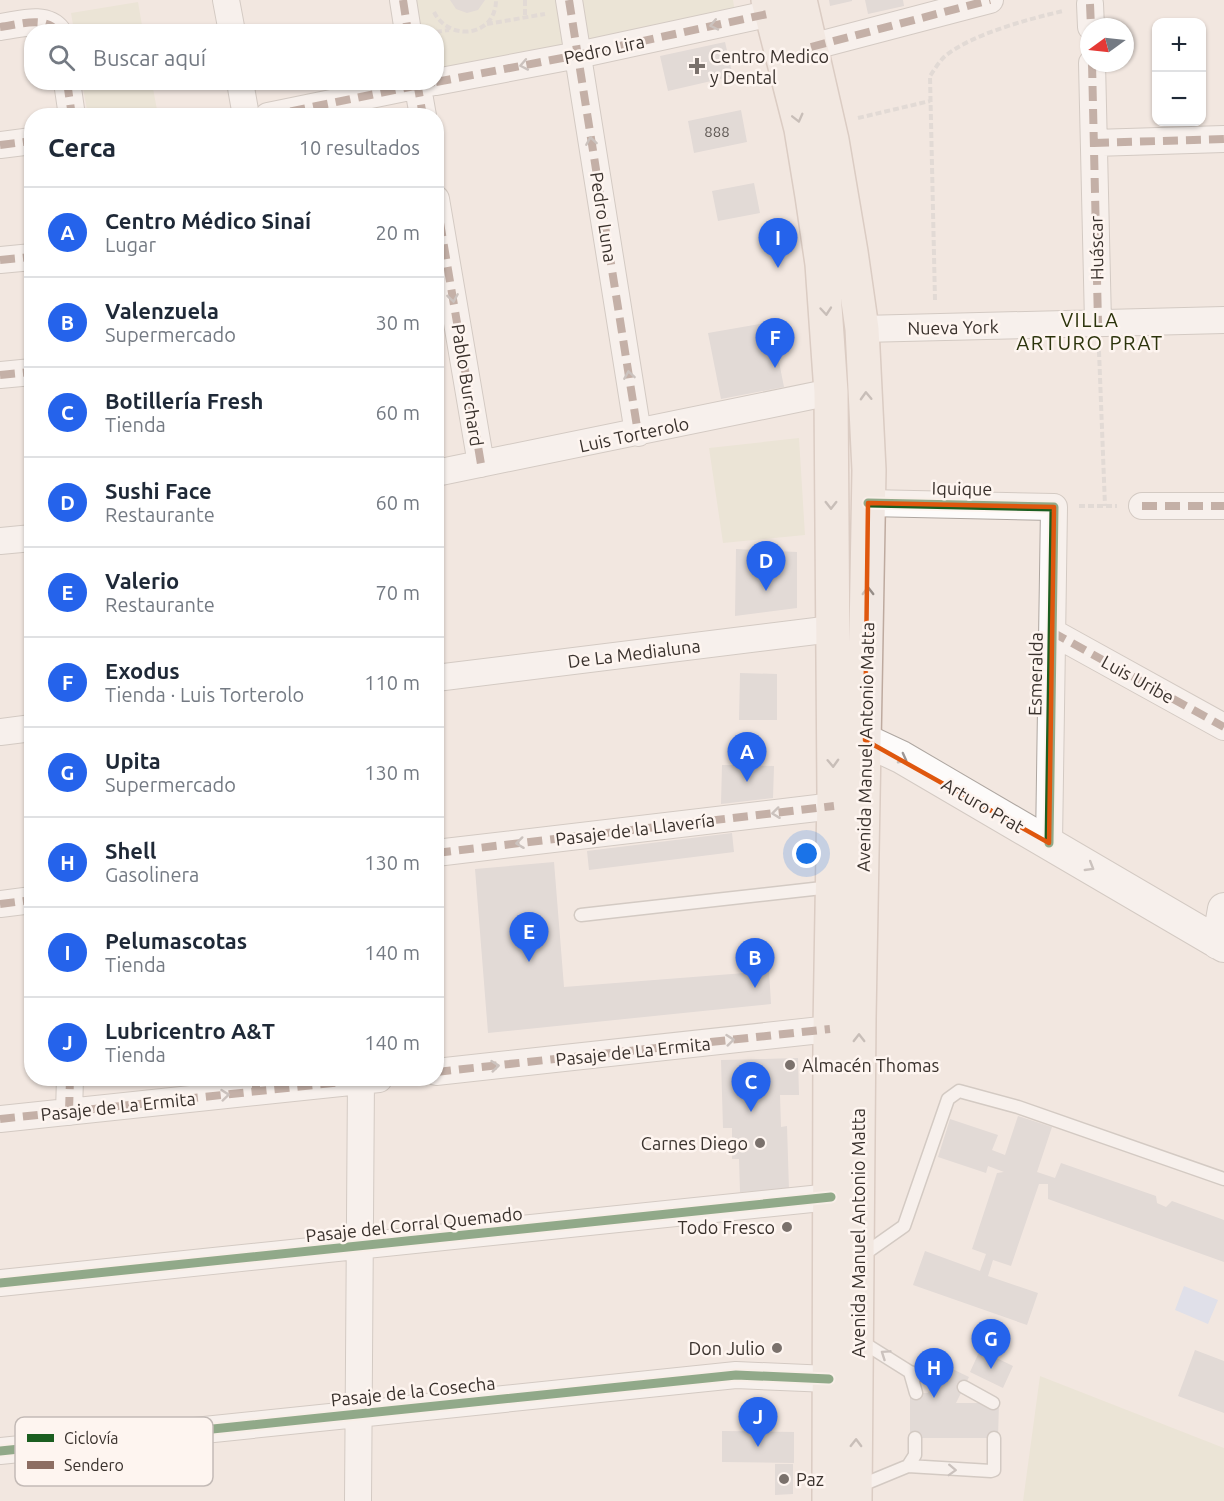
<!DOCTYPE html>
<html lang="es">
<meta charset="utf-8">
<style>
:root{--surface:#fff;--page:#f2f2f3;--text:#1f2937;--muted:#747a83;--line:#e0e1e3;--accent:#2563eb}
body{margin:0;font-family:Ubuntu,sans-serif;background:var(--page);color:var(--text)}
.controls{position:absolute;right:18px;top:18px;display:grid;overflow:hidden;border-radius:12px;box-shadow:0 2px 4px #0004}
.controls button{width:54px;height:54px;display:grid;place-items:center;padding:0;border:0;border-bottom:2px solid var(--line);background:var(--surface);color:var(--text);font:30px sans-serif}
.compass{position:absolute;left:1080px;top:18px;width:54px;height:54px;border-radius:50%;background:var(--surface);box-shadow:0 2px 4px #0004;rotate:255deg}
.you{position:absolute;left:807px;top:854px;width:21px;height:21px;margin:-15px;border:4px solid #fff;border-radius:50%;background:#1a73e8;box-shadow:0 0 0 9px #1a73e833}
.badge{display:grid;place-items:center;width:39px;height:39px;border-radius:50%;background:var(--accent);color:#fff;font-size:20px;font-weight:700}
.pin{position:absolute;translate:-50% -50px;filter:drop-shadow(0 2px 3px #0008)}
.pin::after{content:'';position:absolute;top:32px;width:21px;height:18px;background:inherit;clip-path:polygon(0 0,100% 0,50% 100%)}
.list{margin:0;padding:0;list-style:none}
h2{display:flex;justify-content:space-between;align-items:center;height:78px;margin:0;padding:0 24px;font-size:26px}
h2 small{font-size:20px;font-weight:400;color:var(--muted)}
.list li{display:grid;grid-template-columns:39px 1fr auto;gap:18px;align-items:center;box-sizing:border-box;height:90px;padding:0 24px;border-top:2px solid var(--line)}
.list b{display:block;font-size:22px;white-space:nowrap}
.list p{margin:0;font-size:20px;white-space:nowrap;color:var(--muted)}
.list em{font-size:20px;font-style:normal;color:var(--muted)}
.icon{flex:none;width:33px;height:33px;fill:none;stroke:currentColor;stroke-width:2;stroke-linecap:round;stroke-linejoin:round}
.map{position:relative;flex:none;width:1224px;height:1501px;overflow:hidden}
.search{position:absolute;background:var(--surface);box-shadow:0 2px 4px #0004;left:24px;top:24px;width:420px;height:66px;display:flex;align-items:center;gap:15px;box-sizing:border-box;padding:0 21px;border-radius:24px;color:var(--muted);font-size:22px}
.panel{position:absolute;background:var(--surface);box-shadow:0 2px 4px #0004;left:24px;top:108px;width:420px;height:978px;border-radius:24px}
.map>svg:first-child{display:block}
.green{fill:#e3e0ca}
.water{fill:#c9d7f3}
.building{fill:#cec9ca}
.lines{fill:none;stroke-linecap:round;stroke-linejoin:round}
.service-casing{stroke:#aea6a0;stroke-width:15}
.minor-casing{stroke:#aea6a0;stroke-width:28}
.tertiary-casing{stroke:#aea6a0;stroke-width:34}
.primary-casing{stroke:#beaa9f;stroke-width:36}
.path{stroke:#cecac8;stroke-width:4;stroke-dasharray:6 3;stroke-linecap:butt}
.service{stroke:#fdfbfa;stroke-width:12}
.minor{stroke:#fdfbfa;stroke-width:26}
.tertiary{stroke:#fdfbfa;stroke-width:32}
.primary{stroke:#f1e8e3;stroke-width:33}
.quiet{stroke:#8d6e63;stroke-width:8;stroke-dasharray:15 8;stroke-linecap:butt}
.cycleway-casing{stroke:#fef5f0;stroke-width:13}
.cycleway{stroke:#1b5e20;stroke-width:9}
.oneway{stroke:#9c9694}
.oneway2{stroke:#968d88}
.marked{fill:none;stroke:#df570e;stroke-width:4.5;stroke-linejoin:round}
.poi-dot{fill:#7a716c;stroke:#fef5f0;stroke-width:2}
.labels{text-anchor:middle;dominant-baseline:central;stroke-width:5;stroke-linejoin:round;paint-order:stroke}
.number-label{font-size:15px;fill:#5f5854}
.street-label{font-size:18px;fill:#3a322d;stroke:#fef5f0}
.poi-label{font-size:18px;fill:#3a322d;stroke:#fef5f0;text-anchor:start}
.neighbourhood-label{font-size:20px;letter-spacing:1.5px;fill:#2c340c;stroke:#fef5f0}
.key{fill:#fef5f0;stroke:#c3bab6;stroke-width:1.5}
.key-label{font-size:16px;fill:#3a322d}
</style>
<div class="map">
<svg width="1224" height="1501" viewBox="0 0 1224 1501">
<rect width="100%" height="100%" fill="#f2e7e0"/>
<path class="green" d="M411,0h322l2,12 -298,64 -1,-44 -19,-1z
M138,2l5,29h-69l-3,-18z
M82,83h70l6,32h-70z
M799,438l6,97 -82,8 -14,-95z
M1040,1376l184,72v53h-201z"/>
<path class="water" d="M1184,1286l34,14 -10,24 -33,-14z"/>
<path class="building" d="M450,0h35l-7,10 -11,3 -11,-4z
M829,0h23v1l-22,5z
M865,0h38l1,6 -36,8z
M725,42l8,34 -65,15 -8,-35z
M741,110l6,32 -53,11 -6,-32z
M754,183l6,30 -42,8 -6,-30z
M771,322l13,65 -63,12 -13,-66z
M736,549l61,3v56l-62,8z
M740,673l37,1v46h-38z
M722,765l52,1 -1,32 -52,6z
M732,833l2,19 -145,18 -2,-19z
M554,862l10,125 205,-16 2,33 -283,29 -13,-164z
M798,1058l1,37h-19l1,32 6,-1 2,64 -49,2 -1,-33h-7v-31h-9l-2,-68z
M1018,1116l34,11 -15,45 18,6 6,-15 95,33 1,7 9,4 6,-6 52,19v42l-176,-63v-15h-9l-28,82 -18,-6 -5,16 50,17 -11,32 -114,-40 12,-34 55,20 6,-17 -14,-5 25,-76 7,-1 -16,-6 -2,7 -48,-16 12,-38 48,16 -6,15 13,5z
M980,1350l33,16 -10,22 -33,-16z
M1195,1350l29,11v52l-46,-17z
M942,1364l27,13 -13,26h43l-1,35h-88v-45h18z
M722,1431l72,1v31l-72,-1z
M775,1464h18v30l-18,1z"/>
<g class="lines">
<g class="service-casing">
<path id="service" d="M581,915l250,-28
M860,1257l44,-31 44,-127 11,-8 59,16 206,72
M859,1340l51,32 25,6
M910,1372l6,21
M964,1387l29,16
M908,1466l7,-11v-17
M857,1487l51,-21 83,5 3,-1v-32"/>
</g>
<g class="minor-casing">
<path id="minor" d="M226,0l6,32
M403,0l5,32
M569,0l69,433
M1090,4l1,23
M0,27c18,-2 45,-12 58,5
M811,47l179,-47
M1092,63l6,260
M67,82l5,34
M240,82l6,34
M417,82l6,34
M436,82l142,-27 194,-42
M268,116l166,-34
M1094,143l130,-4
M0,145l32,-4
M436,199l45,265
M0,260l32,-3
M862,329l362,-9
M0,375l32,-3
M436,473l395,-81
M868,503l186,4 -5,336
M1142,506h82
M0,541l32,-3
M1052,632l172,95
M436,678l396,-49
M0,732l32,-4
M436,853l398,-47
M0,904l32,-4
M436,1072l394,-43
M69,1112l1,-34
M0,1119l379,-40
M0,1283l831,-86
M0,1451l736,-76 93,4
M358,1501l3,-423"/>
</g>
<g class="tertiary-casing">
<path id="tertiary" d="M841,729l60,28 323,189
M1218,943l6,-34"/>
</g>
<g class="primary-casing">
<path id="primary" d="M768,0l33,129 11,67 10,68 9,128 3,402 -4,235 -1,472
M800,0l32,140 19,112 11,77 7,141 -10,548 -4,483"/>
</g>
<path class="path" d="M525,0v17
M434,12c15,30 62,25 62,-12
M487,24l58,-10
M436,32l13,-2
M858,118l72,-17
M935,300l-5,-224c4,-6 9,-14 14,-19 27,-23 85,-38 119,-46
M1099,351l6,155
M1079,506h38"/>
<use href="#service" class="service"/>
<use href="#minor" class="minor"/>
<use href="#tertiary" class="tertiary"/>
<use href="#primary" class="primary"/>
<path class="quiet" d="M403,0l5,32
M569,0l69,433
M1090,4l1,23
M0,27c18,-2 45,-12 58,5
M811,47l179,-47
M1092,63l6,260
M67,82l5,34
M417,82l6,34
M436,82l142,-27 194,-42
M268,116l166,-34
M1094,143l130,-4
M0,145l32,-4
M436,199l45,265
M0,260l32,-3
M0,375l32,-3
M1142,506h82
M1052,632l172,95
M436,853l398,-47
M0,904l32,-4
M436,1072l394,-43
M256,1078v13
M69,1112l1,-34
M0,1119l379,-41"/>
<g class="cycleway-casing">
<path id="cycleway" d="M868,503l186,4 -5,336
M0,1283l831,-86
M0,1451l736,-76 93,4"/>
</g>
<use href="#cycleway" class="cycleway"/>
</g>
<defs><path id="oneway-chevron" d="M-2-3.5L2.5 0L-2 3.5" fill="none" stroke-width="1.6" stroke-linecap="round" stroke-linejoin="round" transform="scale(1.5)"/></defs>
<g class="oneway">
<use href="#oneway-chevron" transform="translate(714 25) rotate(168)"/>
<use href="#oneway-chevron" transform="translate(524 65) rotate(169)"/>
<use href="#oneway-chevron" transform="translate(591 141) rotate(-99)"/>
<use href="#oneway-chevron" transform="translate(453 298) rotate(81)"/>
<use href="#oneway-chevron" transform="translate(629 375) rotate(-99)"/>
<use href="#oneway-chevron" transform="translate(903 759) rotate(28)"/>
<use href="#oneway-chevron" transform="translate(776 813) rotate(173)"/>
<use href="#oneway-chevron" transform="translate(520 843) rotate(173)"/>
<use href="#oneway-chevron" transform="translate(1090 867) rotate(31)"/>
<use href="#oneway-chevron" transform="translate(730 1040) rotate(-6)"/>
<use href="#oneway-chevron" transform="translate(495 1066) rotate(-6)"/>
<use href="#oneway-chevron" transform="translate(225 1095) rotate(-6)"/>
<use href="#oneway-chevron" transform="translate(885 1354) rotate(-146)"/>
<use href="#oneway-chevron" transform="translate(952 1470) rotate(2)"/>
</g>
<g class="oneway2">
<use href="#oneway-chevron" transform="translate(798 118) rotate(76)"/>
<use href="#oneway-chevron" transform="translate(826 311) rotate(85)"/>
<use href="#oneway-chevron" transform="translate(866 396) rotate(-92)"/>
<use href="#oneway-chevron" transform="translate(831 505) rotate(90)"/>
<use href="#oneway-chevron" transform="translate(868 591) rotate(-90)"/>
<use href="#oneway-chevron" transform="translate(833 763) rotate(88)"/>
<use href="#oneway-chevron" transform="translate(859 1038) rotate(-90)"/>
<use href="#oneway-chevron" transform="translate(856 1443) rotate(-89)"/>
</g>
<path d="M0 0H1224V1501H0ZM868,503l186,4 -5,336 -184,-103z" fill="#f2e7e0" fill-opacity=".55" fill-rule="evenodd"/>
<path class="marked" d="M868,503l186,4 -5,336 -184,-103z"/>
<g class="poi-dot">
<path d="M694 57h6v6h6v6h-6v6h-6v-6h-6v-6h6z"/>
<circle cx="790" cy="1065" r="6"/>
<circle cx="760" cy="1143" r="6"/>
<circle cx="787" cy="1227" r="6"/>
<circle cx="777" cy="1348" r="6"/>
<circle cx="784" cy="1479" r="6"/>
</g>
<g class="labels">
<g class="number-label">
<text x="717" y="131">888</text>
</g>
<g class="street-label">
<text transform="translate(604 49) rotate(-12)">Pedro Lira</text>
<text transform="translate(604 217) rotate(81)">Pedro Luna</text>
<text transform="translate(1096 248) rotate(-91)">Huáscar</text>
<text transform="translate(953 327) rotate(-1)">Nueva York</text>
<text transform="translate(468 385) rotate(81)">Pablo Burchard</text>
<text transform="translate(634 434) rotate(-12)">Luis Torterolo</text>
<text transform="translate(962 488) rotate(1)">Iquique</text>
<text transform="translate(634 653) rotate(-7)">De La Medialuna</text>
<text transform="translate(1035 674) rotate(-89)">Esmeralda</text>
<text transform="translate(1138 679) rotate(29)">Luis Uribe</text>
<text transform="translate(865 747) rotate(-89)">Avenida Manuel Antonio Matta</text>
<text transform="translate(983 805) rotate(30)">Arturo Prat</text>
<text transform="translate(635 829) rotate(-7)">Pasaje de la Llavería</text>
<text transform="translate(633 1051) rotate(-6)">Pasaje de La Ermita</text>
<text transform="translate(118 1106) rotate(-6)">Pasaje de La Ermita</text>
<text transform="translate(414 1224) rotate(-6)">Pasaje del Corral Quemado</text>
<text transform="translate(858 1233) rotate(-90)">Avenida Manuel Antonio Matta</text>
<text transform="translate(413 1391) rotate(-6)">Pasaje de la Cosecha</text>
</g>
<g class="poi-label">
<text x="710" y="56">Centro Medico<tspan x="710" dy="21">y Dental</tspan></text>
<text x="802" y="1065">Almacén Thomas</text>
<text x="748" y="1143" text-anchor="end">Carnes Diego</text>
<text x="775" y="1227" text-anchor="end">Todo Fresco</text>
<text x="765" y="1348" text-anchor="end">Don Julio</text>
<text x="796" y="1479">Paz</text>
</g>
<g class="neighbourhood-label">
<text x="1090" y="319">VILLA<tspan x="1090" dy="23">ARTURO PRAT</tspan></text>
</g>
</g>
<rect x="15" y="1417" width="198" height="69" rx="9" class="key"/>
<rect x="27" y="1434" width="27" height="8" fill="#1b5e20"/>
<rect x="27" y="1461" width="27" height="8" fill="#8d6e63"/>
<g class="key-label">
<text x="64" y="1444">Ciclovía</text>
<text x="64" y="1471">Sendero</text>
</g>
</svg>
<div class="controls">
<button>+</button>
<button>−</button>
</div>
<svg class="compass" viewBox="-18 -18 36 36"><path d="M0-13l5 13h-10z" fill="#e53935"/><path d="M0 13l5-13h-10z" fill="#747a83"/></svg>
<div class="you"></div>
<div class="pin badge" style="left:747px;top:782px">A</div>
<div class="pin badge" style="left:755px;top:988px">B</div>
<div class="pin badge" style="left:751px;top:1112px">C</div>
<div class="pin badge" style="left:766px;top:591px">D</div>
<div class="pin badge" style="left:529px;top:962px">E</div>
<div class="pin badge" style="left:775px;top:368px">F</div>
<div class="pin badge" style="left:991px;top:1369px">G</div>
<div class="pin badge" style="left:934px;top:1398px">H</div>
<div class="pin badge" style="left:778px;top:268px">I</div>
<div class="pin badge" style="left:758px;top:1447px">J</div>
<div class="search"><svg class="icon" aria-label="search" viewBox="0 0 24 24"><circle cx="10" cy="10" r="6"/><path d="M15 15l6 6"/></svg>Buscar aquí</div>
<section class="panel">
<h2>Cerca<small>10 resultados</small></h2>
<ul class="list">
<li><span class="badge">A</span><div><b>Centro Médico Sinaí</b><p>Lugar</p></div><em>20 m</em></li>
<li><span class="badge">B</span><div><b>Valenzuela</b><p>Supermercado</p></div><em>30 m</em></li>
<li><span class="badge">C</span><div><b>Botillería Fresh</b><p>Tienda</p></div><em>60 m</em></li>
<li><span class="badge">D</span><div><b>Sushi Face</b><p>Restaurante</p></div><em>60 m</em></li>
<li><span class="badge">E</span><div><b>Valerio</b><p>Restaurante</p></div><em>70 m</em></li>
<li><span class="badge">F</span><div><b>Exodus</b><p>Tienda · Luis Torterolo</p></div><em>110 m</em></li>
<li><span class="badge">G</span><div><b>Upita</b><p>Supermercado</p></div><em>130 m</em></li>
<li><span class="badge">H</span><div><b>Shell</b><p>Gasolinera</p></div><em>130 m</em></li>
<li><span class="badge">I</span><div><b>Pelumascotas</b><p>Tienda</p></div><em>140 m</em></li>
<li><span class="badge">J</span><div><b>Lubricentro A&amp;T</b><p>Tienda</p></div><em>140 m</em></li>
</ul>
</section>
</div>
